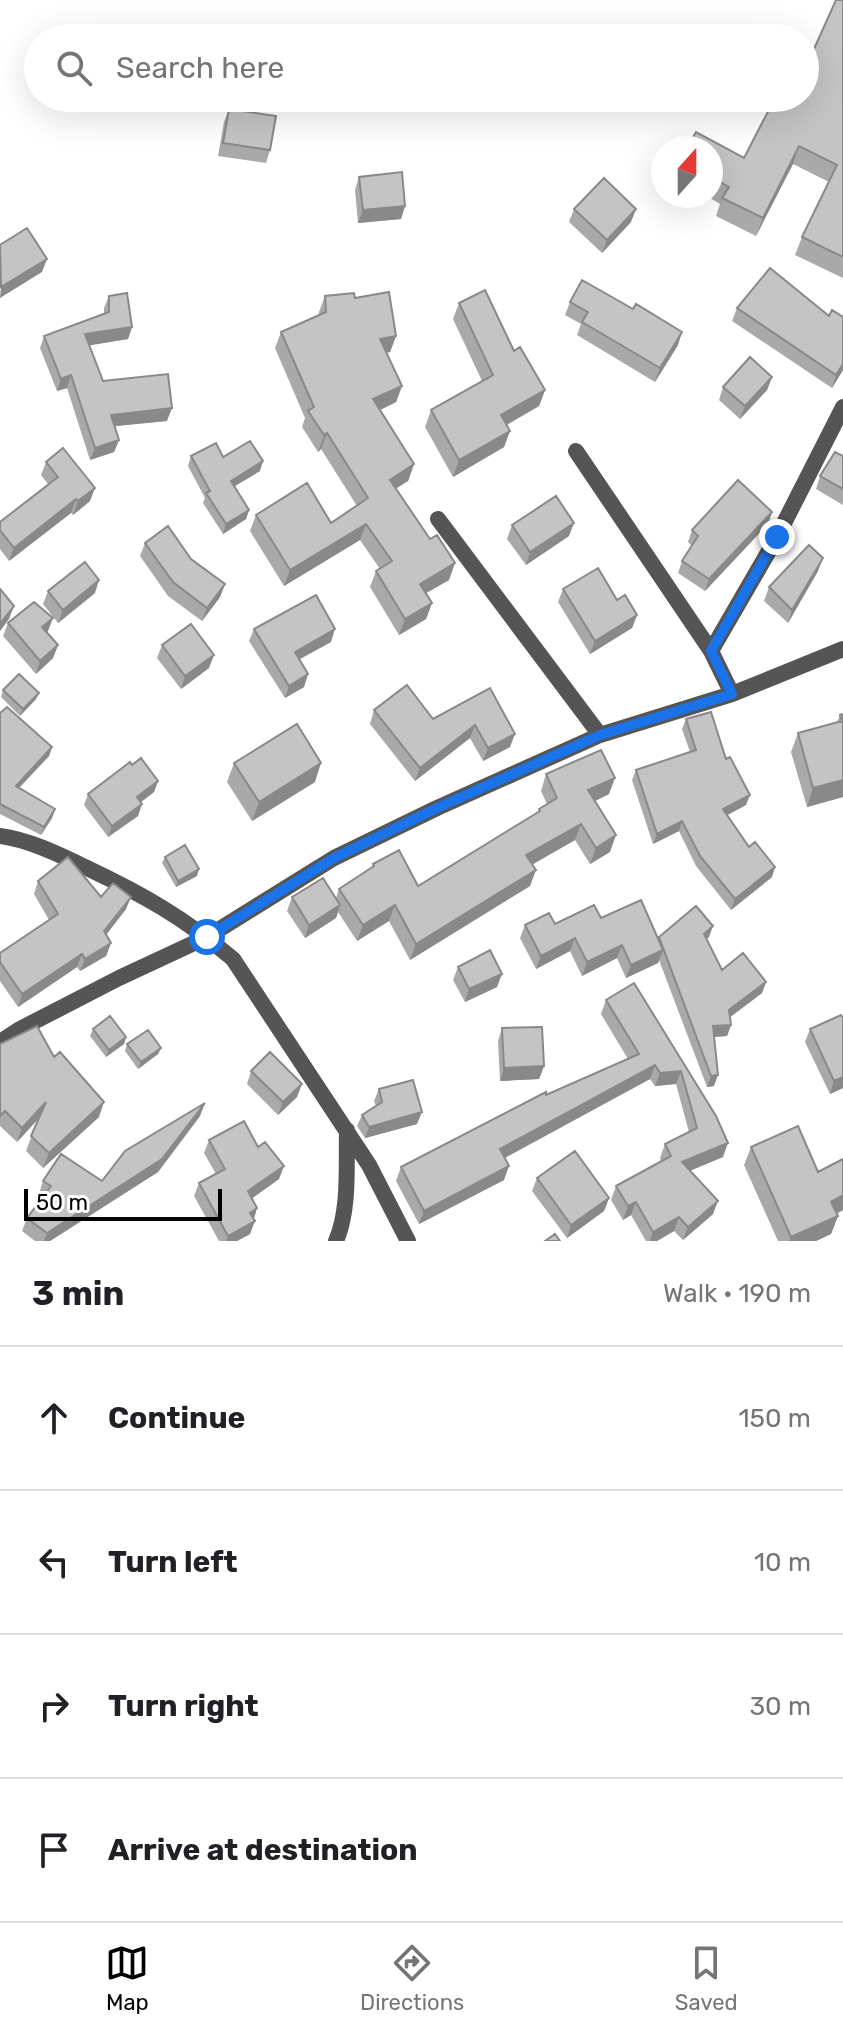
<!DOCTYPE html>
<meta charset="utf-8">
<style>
:root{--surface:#fff;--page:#f2f2f2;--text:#202124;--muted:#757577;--line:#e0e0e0;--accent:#000}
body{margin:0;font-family:Rubik,sans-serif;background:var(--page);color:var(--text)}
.compass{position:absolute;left:651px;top:136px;width:72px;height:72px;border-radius:50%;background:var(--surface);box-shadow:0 8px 32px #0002;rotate:21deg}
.scale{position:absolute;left:24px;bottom:20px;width:198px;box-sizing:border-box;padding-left:8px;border:4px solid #000;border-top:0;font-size:22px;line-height:28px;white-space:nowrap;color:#000;-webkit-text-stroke:6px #fff;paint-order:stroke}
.stop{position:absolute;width:24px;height:24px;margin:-18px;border:6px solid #1a73e8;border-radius:50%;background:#fff}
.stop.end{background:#1a73e8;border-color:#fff;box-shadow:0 2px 8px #0008}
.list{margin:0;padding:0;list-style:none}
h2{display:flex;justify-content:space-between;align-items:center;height:104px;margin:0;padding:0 32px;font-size:34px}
h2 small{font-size:26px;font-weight:400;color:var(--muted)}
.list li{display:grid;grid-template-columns:52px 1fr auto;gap:24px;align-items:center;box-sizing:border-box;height:144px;padding:0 32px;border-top:2px solid var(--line)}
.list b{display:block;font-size:30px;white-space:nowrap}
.list em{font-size:26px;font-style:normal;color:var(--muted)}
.icon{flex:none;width:44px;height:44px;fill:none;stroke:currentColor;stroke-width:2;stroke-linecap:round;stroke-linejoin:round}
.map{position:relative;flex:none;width:843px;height:1241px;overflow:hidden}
.search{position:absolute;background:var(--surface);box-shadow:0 8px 32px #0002;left:24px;right:24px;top:24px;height:88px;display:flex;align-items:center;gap:20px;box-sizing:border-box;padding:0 28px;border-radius:44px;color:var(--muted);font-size:30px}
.sheet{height:680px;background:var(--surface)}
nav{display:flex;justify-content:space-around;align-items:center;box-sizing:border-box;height:112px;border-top:2px solid var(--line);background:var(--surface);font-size:22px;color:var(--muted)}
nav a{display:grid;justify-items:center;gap:4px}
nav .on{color:var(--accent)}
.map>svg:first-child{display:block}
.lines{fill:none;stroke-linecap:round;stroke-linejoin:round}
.street{stroke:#555;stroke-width:16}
.wall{fill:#a9a9a9}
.shaded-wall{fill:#898989}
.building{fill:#c4c4c4;stroke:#898989;stroke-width:2}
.route{stroke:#1a73e8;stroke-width:10}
</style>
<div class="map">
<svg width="843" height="1241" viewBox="0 0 843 1241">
<rect width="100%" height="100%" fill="#fff"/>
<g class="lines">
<path class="street" d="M576,451l135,200 21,43
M438,519l162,216
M711,651l66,-114 66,-130
M0,836c30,4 60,19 87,32 55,26 99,51 146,91l136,206 39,76
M0,1042l20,-13 99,-51 88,-41 127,-79 103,-50 163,-73 132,-41 111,-45
M336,1241c14,-32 10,-76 11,-111"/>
</g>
<path class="wall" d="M843,0v278l-48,-23 7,-18 27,-55 -36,-18 -37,72 -40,-20 4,-12 -13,-8h4v-48l33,10 31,-59 -2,-1h32l9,-49z
M229,109l41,41 -4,13 -48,-7 6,-34z
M359,177l46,29 -4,13 -43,4 -3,-33z
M574,209l57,13 -29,31 -33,-31z
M109,296l23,31 -4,12 -39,6 14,36 64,40 -52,5 4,14 -5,12 -24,8 -23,-72 -10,3 -17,-43 4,-12 60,-23v-5z
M325,296l30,2 41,38 -6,16 -4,1 16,33 -6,16 -16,8 34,54 -6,17 -12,7 53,92 -23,13 6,10 -6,16 -27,16 -29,-48 6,-16 4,-2 -20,-29 -76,46 -34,-55 6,-16 75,8 26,-17 -36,-57 -3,3 -16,-25 3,-9 -30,-70 6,-16 38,-16v-4z
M570,302l63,7 45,36 -23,37 -78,-47 4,-11 -16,-9z
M459,303l55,48 31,39 -6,16 -32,19 3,6 -6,16 -51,30 -28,-50 6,-17 51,-29 -29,-62z
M737,308l92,8 14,54 -11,18 -100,-67z
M772,377l-5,13 -27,29 -21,-19 4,-13z
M191,456l32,1 37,14 -25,15 14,24 -3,9 -23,15 -20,-31 2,-5 -17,-32z
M843,456v49l-27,-16 4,-13z
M46,462l44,39 -17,14 -2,-2 -62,48 -9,-12v-27l48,-38 -7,-9z
M772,512l-4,12 -63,67 -27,-18 4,-12 10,-15 -4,-4 4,-12z
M512,525l57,11 -43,29 -19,-26z
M145,543l46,16 34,25 -5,13 -18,24 -34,-25 -28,-40z
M818,571l-30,52 -24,-22 5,-14z
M563,589l54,11 20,15 -5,13 -42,26 -32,-52z
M48,591l47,2 -37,30 -15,-19z
M8,623l40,8 -1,1 11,13 -5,13 -17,16 -33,-38z
M254,629l77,13 -32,17 9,15 -4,13 -19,11 -36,-57z
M162,645l47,23 -28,21 -24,-31z
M490,688l20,59 -27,14 -13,-23 -55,43 -45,-57 4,-14 59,9z
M3,690l33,9 -16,17 -19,-19z
M0,713l52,34 -3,9 -30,32 36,21 -3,9 -11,17 -41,-21z
M843,714v83l-36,10 -16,-55 7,-19 39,-11 3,-7z
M686,719l40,40 20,46 -19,10 22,32 23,30 -41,33 -35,-44 -17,-35 -26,13 -21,-64 4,-10 54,-18 -8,-23z
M234,763l81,19 -63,39 -25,-39z
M132,765l26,16 -4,11 -13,10 -3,14 -30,21 -24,-32 4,-11z
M546,774l63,20 -14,7 15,51 -20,12 -15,-24 -43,25 -2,21 -120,74 -21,-39 -32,20 -19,-29 -2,6 -31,20 -18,-27 5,-14 44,1 3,-9 32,-21 2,-4 45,22 119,-73 2,-4 8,-5 -6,-13z
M165,857l32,19 -21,11 -14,-24z
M38,881l63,16 25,12 -20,26 5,8 -5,13 -26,15 -3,-4 -59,40 -18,-26v-28l49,-33 -15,-26z
M601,918l57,21 1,-2h50l-3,2 16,31 44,12 -4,11 -32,24 1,8 -4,11 -13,1v49l-7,1 -48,-127 -1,3 -32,15 -9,-20 -35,18 -12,-25 -34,18 -16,-31 5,-13 30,-1z
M458,967l39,20 -32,15 -12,-22z
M634,983l82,133 7,41 -33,13 23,44 -30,26 -9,-9 -17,10h-11l-15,-26 -8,5 -12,-20 5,-14 45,-25 -1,-3 5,-14 24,-12 -13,-48 -21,2 -5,-7 -145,79 -1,22 -85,44 -23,-43 5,-14 145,-72 82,-36 -27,-45 5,-14z
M843,1018v70l-13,6 -25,-52 5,-13z
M502,1028l42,38 -5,13 -39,2 -2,-40z
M93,1029l33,8 -2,7 -18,13 -16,-21z
M0,1044l54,13 45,60 -56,51 -17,-17 12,-32 -21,23 -17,-16z
M127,1044l34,4 -3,6 -20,15 -13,-18z
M251,1071l46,26 -19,18 -31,-31z
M379,1089l38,35 -52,14 -8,-12 5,-11 14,-9 -2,-5z
M200,1116l-42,56 -108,69h-15l-13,-10 5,-13 16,-21 -4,-3 4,-13h59z
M209,1140l49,7 21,32 -27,19 5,10 -7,26 -13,7h-18l-25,-45 5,-13 17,-9 -12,-21z
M751,1147l67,25 25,-13v51l-7,4 2,2 -7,18 -15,7h-38l-34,-76z
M537,1178l72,20 -5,13 -37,27 -35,-47z"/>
<path class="shaded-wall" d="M799,146l-6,18 -37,72 7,-18z
M405,206l-4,13 -43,4 5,-13z
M636,209l-5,13 -29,31 5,-13z
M47,259l-5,13 -42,26 1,-11z
M132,327l-4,12 -48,8 5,-13z
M682,332l-4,13 -23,37 5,-14z
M396,336l-6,16 -16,3 6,-16z
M843,364v6l-11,18 4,-13z
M71,375l-4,13 -10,3 4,-12z
M772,377l-5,13 -27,29 5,-13z
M402,386l-6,16 -28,14 5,-17z
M545,390l-6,16 -44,25 6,-16z
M172,408l-5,13 -61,6 5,-12z
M510,431l-6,16 -51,30 6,-17z
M327,433l-6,16 -3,3 6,-17z
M119,440l-5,12 -24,8 5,-12z
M263,461l-3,10 -32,19 3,-9z
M414,464l-6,17 -24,15 6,-16z
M95,488l-5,13 -17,14 5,-14z
M76,499l-5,14 -62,48 5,-13z
M249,510l-3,9 -23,15 3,-10z
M772,512l-4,12 -63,67 4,-12z
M574,523l-5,13 -43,29 4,-13z
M366,524l-6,16 -76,46 6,-16z
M823,558l-5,13 -30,52 4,-13z
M455,563l-6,17 -35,20 6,-16z
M99,580l-4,13 -37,30 5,-13z
M225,584l-5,13 -18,24 5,-13z
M432,603l-6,16 -27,16 6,-16z
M14,606l-5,13 -9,12v-7z
M637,615l-5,13 -42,26 5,-13z
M53,618l-5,13 -11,9 5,-13z
M335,629l-4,13 -40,22 4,-12z
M58,645l-5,13 -17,16 4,-13z
M214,655l-5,13 -28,21 4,-13z
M308,674l-4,13 -19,11 4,-12z
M39,693l-3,6 -16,17 3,-7z
M475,725l-5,13 -55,43 5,-13z
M515,734l-5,13 -27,14 5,-13z
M52,747l-3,9 -36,38 3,-8z
M321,763l-6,19 -63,39 7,-19z
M615,778l-6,16 -26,13 5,-17z
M843,780v17l-36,10 6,-19z
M158,781l-4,11 -22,17 5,-12z
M750,795l-4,10 -26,14 3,-10z
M142,804l-4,12 -30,21 4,-11z
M55,809l-3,9 -11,17 3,-8z
M682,821l-3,10 -26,13 4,-10z
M581,824l-6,16 -55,31 6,-16z
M616,835l-6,17 -20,12 6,-16z
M775,867l-3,10 -41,33 4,-11z
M199,869l-2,7 -21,11 2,-6z
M536,870l-6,16 -120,74 6,-16z
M131,897l-5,12 -27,35 5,-13z
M340,905l-4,13 -31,20 4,-13z
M395,905l-6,16 -32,20 6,-16z
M713,926l-4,11 -9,8 4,-11z
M575,938l-5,13 -34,18 5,-13z
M111,943l-5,13 -26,15 5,-12z
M622,945l-5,13 -35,18 5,-14z
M663,950l-5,13 -32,15 5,-13z
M82,954l-5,13 -59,40 4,-13z
M502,974l-5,13 -32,15 4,-13z
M766,982l-4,11 -37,28 4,-11z
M731,1025l-4,11 -18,1 4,-11z
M126,1037l-2,7 -18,13 3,-7z
M161,1048l-3,6 -20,15 3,-7z
M655,1065l-5,14 -155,84 5,-14z
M544,1066l-5,13 -39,2 4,-13z
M681,1071l-5,13 -21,2 5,-13z
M718,1075l-4,11 -7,1 4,-11z
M843,1077v11l-13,6 4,-13z
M302,1084l-5,13 -19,18 5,-13z
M46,1102l-5,14 -24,26 5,-14z
M104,1102l-5,15 -56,51 6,-15z
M205,1103l-5,13 -42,56 -108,69h-6l3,-8z
M422,1112l-5,12 -52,14 4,-11z
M728,1143l-5,14 -45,19 4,-14z
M284,1166l-5,13 -36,26 5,-14z
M509,1166l-5,14 -85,44 5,-13z
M843,1195v15l-18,10 6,-18z
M609,1198l-5,13 -37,27 4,-13z
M718,1201l-5,13 -30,26 5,-13z
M636,1202l-5,13 -8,5 5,-14z
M257,1208l-4,13 -3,-8z
M838,1216l-7,18 -15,7h-27l2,-4z
M679,1217l-5,14 -17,10h-7l3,-9z
M255,1221l-5,13 -13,7h-11l2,-5z"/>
<path class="building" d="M836,0h7v257l-41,-20 35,-72 -38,-19 -36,72 -41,-20 7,-11 -18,-10v-29h-24l9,-16 48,26 31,-60h30v-53l9,4z
M751,25l35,13h-40z
M229,109l47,7 -6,34 -47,-7z
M402,172l3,34 -42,4 -4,-33z
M604,178l32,31 -29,31 -33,-31z
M27,228l20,31 -46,28 -1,-42z
M770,268l59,48 3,-6 11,7v47l-7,11 -99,-67z
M582,280l51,29 3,-5 46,28 -22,36 -78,-46 6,-10 -18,-10z
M485,290l29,61 6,-4 25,43 -44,25 9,16 -51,29 -28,-50 62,-35 -34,-72z
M389,292l7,44 -16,3 22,47 -29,13 41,65 -24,16 40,59 7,-4 18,28 -35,21 12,19 -27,16 -29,-48 16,-10 -26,-37 -76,46 -34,-55 51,-32 24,40 37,-25 -41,-65 -3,2 -16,-24 6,-4 -33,-75 45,-20 -1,-16 29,-3 1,5z
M127,293l5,34 -47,7 18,47 65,-7 4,34 -61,7 8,25 -24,8 -24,-73 -10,4 -17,-43 65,-24v-16z
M750,357l22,20 -27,29 -22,-19z
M250,441l13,20 -32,20 18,29 -23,14 -20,-31 4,-2 -19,-35 25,-13 7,14z
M63,448l32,40 -17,13 -2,-2 -62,49 -14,-18v-8l58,-45 -12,-15z
M835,452l8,4v33l-23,-13z
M738,480l34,32 -63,67 -27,-18 16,-25 -6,-6z
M556,496l18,27 -44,29 -18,-27z
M168,526l23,33 34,25 -18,24 -34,-26 -28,-39z
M809,545l14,13 -31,52 -23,-23z
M85,562l14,18 -36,30 -15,-19z
M598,568l19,32 8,-5 12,20 -42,26 -32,-52z
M0,589l14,17 -14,18z
M316,595l19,34 -40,23 13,22 -19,12 -35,-57z
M34,602l19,16 -11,9 16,18 -18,16 -32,-38z
M191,624l23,31 -29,21 -23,-31z
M19,674l20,19 -16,16 -20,-19z
M407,685l26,34 57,-31 25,46 -27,14 -13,-23 -55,43 -46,-58z
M7,707l45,40 -36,39 39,23 -11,18 -44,-23v-91z
M711,712l15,47 4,-2 20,38 -27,14 26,38 6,-5 20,25 -40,32 -35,-43 -18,-35 -25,13 -21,-64 60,-20 -10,-31z
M843,714v66l-30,8 -15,-55 44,-12 -2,-6z
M297,724l24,39 -62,39 -25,-39z
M601,750l14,28 -27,12 28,45 -20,13 -15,-24 -55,31 10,15 -120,74 -21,-39 -32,20 -24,-36 35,-23 -1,-2 26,-14 19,36 122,-75 -1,-2 18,-11 -11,-24z
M141,758l17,23 -21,16 5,7 -30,22 -24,-32 42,-32 2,3z
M185,845l14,24 -21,12 -13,-24z
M68,857l33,40 12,-14 18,14 -27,34 7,12 -26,16 -3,-5 -60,40 -22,-32v-9l58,-39 -20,-33z
M323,878l17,27 -31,20 -17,-28z
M641,900l22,50 -32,15 -9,-20 -35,17 -12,-24 -34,18 -16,-31 24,-12 6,11 39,-19 7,13z
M696,906l17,20 -9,8 18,36 21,-17 23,29 -37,28 2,15 -18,1 5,49 -7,1 -52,-139z
M490,950l12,24 -33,15 -11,-22z
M634,983l82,133 12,27 -46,19 36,39 -30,26 -9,-10 -26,15 -17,-30 -8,4 -12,-20 55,-30 -6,-12 32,-16 -16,-57 -21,2 -5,-8 -155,84 9,17 -85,45 -23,-44 145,-75v3l93,-41 -33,-54z
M841,1015l2,3v59l-9,4 -24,-52z
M110,1016l16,21 -17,13 -16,-21z
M37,1026l17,31 6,-5 44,50 -55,51 -18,-17 15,-34 -24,26 -17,-17 -5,5v-72z
M542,1027l2,39 -40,2 -2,-40z
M148,1030l13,18 -20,14 -14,-18z
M270,1052l32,32 -19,18 -32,-31z
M413,1080l9,32 -53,15 -7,-12 20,-13 -3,-13z
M205,1103l-43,56 -115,74 -20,-15 24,-32 -8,-5 18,-27 41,27 23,-30z
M244,1121l14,26 7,-5 19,24 -36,25 9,17 -7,5 5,8 -27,15 -29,-53 26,-14 -16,-29z
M798,1126l20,46 25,-13v36l-12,7 7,14 -47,21 -40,-90z
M575,1151l34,47 -38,27 -34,-47z
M555,1234l5,7h-15z"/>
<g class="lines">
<path class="route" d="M207,937l127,-79 103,-50 163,-73 132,-41 -21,-43 66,-114"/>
</g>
</svg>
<svg class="compass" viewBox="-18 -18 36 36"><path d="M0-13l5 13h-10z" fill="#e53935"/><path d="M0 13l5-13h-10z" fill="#757577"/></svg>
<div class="scale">50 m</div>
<div class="stop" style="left:207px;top:937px"></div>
<div class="stop end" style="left:777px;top:537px"></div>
<div class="search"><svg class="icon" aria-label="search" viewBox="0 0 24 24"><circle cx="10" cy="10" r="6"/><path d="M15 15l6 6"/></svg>Search here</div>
</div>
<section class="sheet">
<h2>3 min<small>Walk · 190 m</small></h2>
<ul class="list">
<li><svg class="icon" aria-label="ahead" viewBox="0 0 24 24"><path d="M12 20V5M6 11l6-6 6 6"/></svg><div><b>Continue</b></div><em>150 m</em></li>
<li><svg class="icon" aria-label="left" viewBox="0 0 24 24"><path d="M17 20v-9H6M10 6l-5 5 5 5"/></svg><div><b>Turn left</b></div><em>10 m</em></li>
<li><svg class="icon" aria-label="right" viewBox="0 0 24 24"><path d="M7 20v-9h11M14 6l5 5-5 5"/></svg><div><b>Turn right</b></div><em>30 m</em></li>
<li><svg class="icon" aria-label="arrive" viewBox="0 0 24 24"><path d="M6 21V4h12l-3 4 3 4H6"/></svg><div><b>Arrive at destination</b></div></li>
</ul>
</section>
<nav>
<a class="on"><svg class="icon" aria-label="map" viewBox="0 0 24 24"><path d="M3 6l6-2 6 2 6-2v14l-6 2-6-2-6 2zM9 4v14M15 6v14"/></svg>Map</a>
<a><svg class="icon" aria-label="directions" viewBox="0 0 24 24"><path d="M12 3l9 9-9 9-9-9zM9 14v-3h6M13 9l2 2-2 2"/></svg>Directions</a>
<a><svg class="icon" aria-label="saved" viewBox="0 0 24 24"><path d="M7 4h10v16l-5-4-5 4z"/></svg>Saved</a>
</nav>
